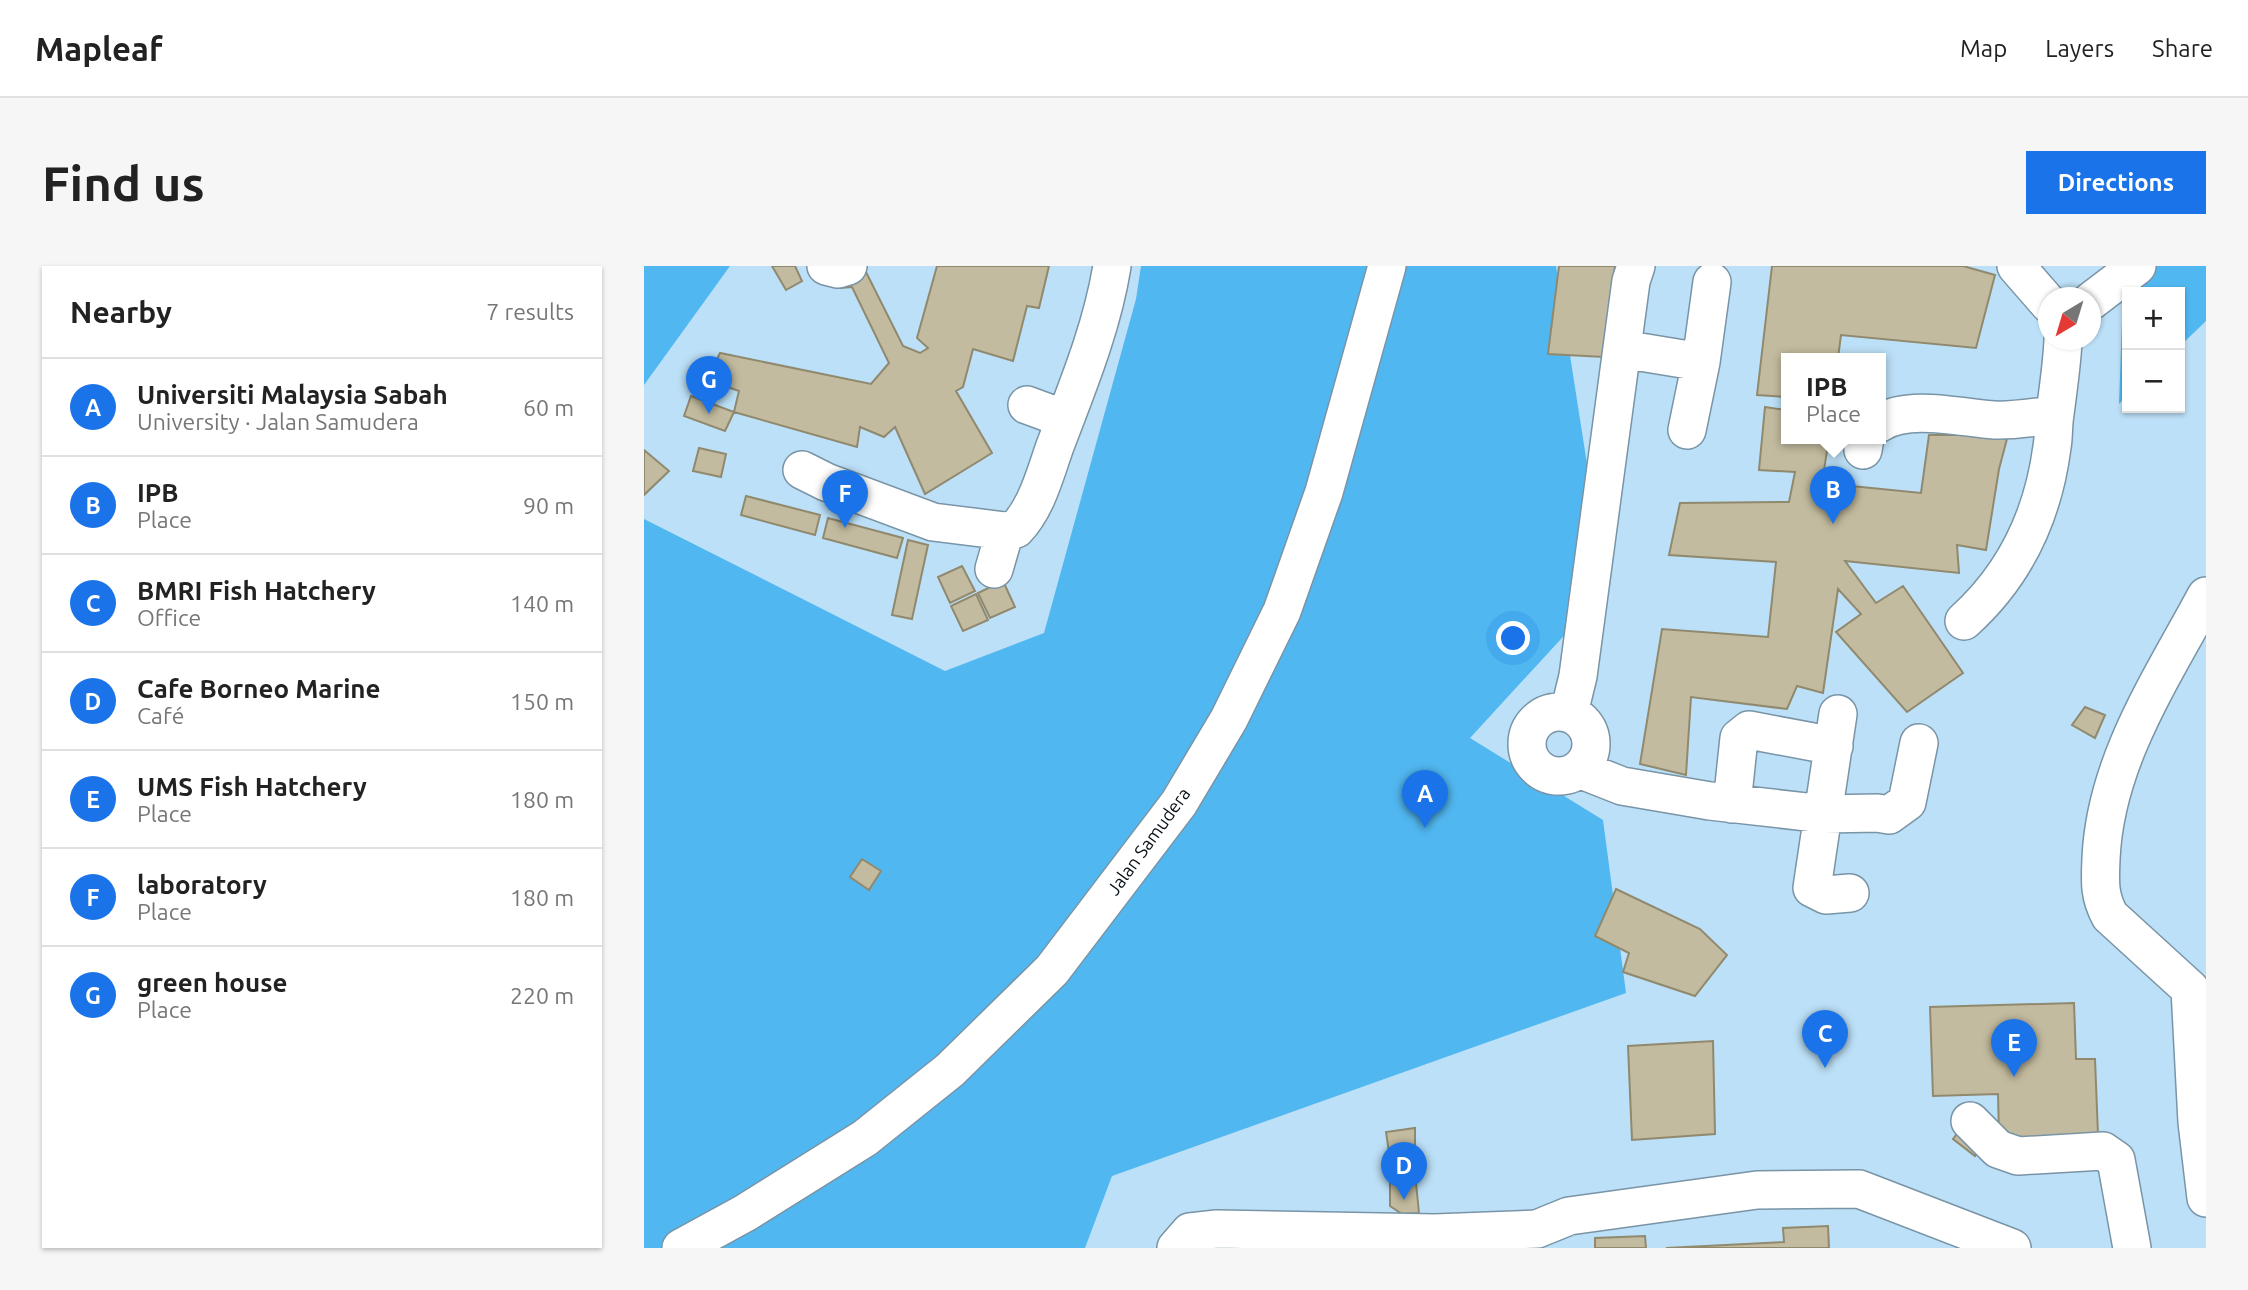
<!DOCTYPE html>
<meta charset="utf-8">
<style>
:root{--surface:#fff;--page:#f6f6f6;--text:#222;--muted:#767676;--line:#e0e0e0;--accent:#1a73e8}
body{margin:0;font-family:Ubuntu,sans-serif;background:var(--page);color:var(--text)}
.controls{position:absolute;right:21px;top:21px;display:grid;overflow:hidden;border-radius:0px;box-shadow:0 2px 5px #0004}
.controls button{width:63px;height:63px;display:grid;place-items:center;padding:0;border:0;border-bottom:2px solid var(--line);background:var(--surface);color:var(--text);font:35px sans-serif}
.compass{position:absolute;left:1394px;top:21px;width:63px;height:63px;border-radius:50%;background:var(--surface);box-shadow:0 2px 5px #0004;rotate:218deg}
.you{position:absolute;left:870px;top:373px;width:24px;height:24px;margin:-18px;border:5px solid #fff;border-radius:50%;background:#1a73e8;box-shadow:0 0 0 10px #1a73e833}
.badge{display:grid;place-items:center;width:46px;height:46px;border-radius:50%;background:var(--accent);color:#fff;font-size:23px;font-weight:700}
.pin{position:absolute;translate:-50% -58px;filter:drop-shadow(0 2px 4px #0008)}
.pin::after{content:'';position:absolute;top:37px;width:24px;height:21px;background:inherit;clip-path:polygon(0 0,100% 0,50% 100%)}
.popup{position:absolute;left:1137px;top:87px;width:105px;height:91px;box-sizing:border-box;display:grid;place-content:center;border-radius:0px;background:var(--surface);filter:drop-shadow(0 2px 5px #0005);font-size:23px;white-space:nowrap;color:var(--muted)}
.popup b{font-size:26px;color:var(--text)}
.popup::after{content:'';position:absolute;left:50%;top:100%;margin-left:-14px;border:14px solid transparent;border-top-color:var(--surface)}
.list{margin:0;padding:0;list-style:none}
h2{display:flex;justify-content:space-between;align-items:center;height:91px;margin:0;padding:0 28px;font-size:30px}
h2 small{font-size:23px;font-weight:400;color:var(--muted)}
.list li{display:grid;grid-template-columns:46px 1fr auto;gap:21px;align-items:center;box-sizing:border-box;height:98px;padding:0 28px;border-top:2px solid var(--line)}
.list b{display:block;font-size:26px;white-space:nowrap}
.list p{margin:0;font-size:23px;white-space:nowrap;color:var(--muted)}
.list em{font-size:23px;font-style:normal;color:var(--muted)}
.map{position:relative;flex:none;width:1562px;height:982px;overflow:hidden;border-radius:0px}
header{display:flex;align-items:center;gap:42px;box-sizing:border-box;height:98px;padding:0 35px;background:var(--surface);border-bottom:2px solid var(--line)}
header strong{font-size:33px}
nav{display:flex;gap:38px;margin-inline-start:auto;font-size:24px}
.intro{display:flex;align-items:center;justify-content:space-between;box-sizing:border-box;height:168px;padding:0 42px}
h1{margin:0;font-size:49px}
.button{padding:18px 32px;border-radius:0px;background:var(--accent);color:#fff;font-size:24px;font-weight:700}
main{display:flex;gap:42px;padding:0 42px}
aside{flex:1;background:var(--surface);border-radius:0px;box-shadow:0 2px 5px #0004}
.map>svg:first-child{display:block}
.built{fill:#bce0f7;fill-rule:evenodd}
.forest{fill:#51b7f0}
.building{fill:#c3bb9f;stroke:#90896e;stroke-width:2}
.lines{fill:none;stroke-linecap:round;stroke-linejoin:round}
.minor-casing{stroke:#7994a6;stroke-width:40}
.minor{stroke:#fff;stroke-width:37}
.labels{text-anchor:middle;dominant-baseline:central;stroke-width:5;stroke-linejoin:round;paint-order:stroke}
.street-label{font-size:18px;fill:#071117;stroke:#fff}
</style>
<header>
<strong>Mapleaf</strong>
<nav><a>Map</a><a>Layers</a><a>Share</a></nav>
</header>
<div class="intro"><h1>Find us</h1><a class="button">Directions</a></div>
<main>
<aside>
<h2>Nearby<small>7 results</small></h2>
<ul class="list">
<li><span class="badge">A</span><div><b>Universiti Malaysia Sabah</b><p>University · Jalan Samudera</p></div><em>60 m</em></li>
<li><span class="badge">B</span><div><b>IPB</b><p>Place</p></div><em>90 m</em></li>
<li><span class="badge">C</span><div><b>BMRI Fish Hatchery</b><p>Office</p></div><em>140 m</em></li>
<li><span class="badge">D</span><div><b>Cafe Borneo Marine</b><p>Café</p></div><em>150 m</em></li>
<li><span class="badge">E</span><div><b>UMS Fish Hatchery</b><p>Place</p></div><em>180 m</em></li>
<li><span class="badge">F</span><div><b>laboratory</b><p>Place</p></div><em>180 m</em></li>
<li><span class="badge">G</span><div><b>green house</b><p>Place</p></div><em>220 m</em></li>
</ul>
</aside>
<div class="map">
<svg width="1562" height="982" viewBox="0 0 1562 982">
<rect width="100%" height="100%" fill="#cfecfe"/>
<path class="built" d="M0,0h1562v982h-1562zM1483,26h53v116h-53zM1405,32h42v42h-42zM1142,92h94v80h-94z"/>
<path class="forest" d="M0,0h86l-86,119z
M497,0h415l31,198 -15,163 -102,111 133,82 23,173 -514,183 -27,72h-441v-729l301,152 99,-38 92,-334z
M1480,0h82v55l-26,25v-54h-53v104l-8,8z"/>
<path class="building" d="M128,0h23l7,15 -16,9z
M219,0l40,80 17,7 8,-5 -11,-10 20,-72h112l-10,42 -12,-2 -14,55 -40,-12 -10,38 -7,4 36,62 -67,41 -30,-67 -11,10 -24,-10 -3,20 -123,-35 5,-21 -32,-11 13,-27 151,31 18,-21 -37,-76 -12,1 -5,-14z
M915,0h56l-11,91 -56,-3z
M1128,0h191l32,9 -19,73 -135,-13 -3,23h-52v39l-29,-2z
M47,130l43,16 -9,19 -41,-15z
M1121,141l21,3v28h43l-7,45 99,10 8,-58h79l-9,34 -13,81 -29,-5 2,28 -114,-12 31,42 27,-17 60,87 -56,39 -71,-80 25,-18 -23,-25 -15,104 -26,-7 -10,23 -96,-12 -5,78 -46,-11 22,-135 106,8 8,-75 -107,-7 11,-52 109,-1 6,-30 -36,-2z
M55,182l27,6 -5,23 -28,-6z
M0,184l25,21 -25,24z
M102,230l74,19 -5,20 -74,-20z
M184,252l75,20 -6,20 -74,-20z
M264,274l20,5 -16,74 -20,-4z
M318,300l13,25 -25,12 -12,-26z
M359,315l12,26 -25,11 -12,-25z
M332,328l12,26 -25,11 -12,-25z
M1441,441l20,8 -10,23 -23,-13z
M218,593l19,12 -12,19 -19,-13z
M972,623l84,40 27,26 -32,41 -72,-24 6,-19 -34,-17z
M1430,737l2,56h19l3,76 -99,3 -1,-44 -65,2 -3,-89z
M1069,775l2,93 -83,6 -4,-94z
M1318,861l22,18 -9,11 -22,-17z
M771,862v29l-25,2 -4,-27z
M771,907l4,40 -17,1 -12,-8v-32z
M1184,960l1,22h-163l118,-6 -1,-14z
M1001,970l1,12h-51v-10z"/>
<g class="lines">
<g class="minor-casing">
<path id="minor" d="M182,0l12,3 10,-3
M1372,0l33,38
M1447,35l46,-35
M978,83l79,13 11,-80
M383,139l38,14
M1236,157c28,-19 83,-5 114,-3 20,1 41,-3 60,-5
M1043,164l14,-68
M1219,184l2,-12
M158,204l24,12 107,40 72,9 11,-2c21,-22 29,-55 39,-83 22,-58 47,-118 57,-180
M350,303l11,-38
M1320,355c52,-47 79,-105 88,-174 2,-11 1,-22 3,-33 3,-25 7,-49 8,-74
M883 478a32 32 0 1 1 64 0a32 32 0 1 1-64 0Z
M925,447l9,-37 53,-395 5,-15
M1194,448l-26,174 14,7 24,-2
M935,503l43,17 88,15 114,13 53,-1 12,2 18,-13 12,-59
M1088,538l7,-66 10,-8 85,16
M1326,855l28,28 20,7 85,-5 13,9 16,88
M1553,856l-7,-133 -80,-73c-11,-20 -10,-34 -9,-57 4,-97 60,-179 105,-263
M1562,856h-9l9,76
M37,982l64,-35 120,-75 85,-68 102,-100 127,-167 50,-84 53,-108 42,-119 63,-226
M532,982l14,-16 27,-3 218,4 102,-4 32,-13 188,-26 102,-1 153,59"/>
</g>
<use href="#minor" class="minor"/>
</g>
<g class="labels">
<g class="street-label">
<text transform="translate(504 575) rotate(-54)">Jalan Samudera</text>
</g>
</g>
</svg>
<div class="controls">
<button>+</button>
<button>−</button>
</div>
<svg class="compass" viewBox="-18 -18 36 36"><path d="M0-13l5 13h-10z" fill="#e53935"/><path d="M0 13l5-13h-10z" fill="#767676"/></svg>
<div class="you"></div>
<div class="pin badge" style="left:781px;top:562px">A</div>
<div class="pin badge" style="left:1189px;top:258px">B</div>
<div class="popup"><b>IPB</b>Place</div>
<div class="pin badge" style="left:1181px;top:802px">C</div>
<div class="pin badge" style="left:760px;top:934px">D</div>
<div class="pin badge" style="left:1370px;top:811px">E</div>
<div class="pin badge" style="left:201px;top:262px">F</div>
<div class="pin badge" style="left:65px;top:148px">G</div>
</div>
</main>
